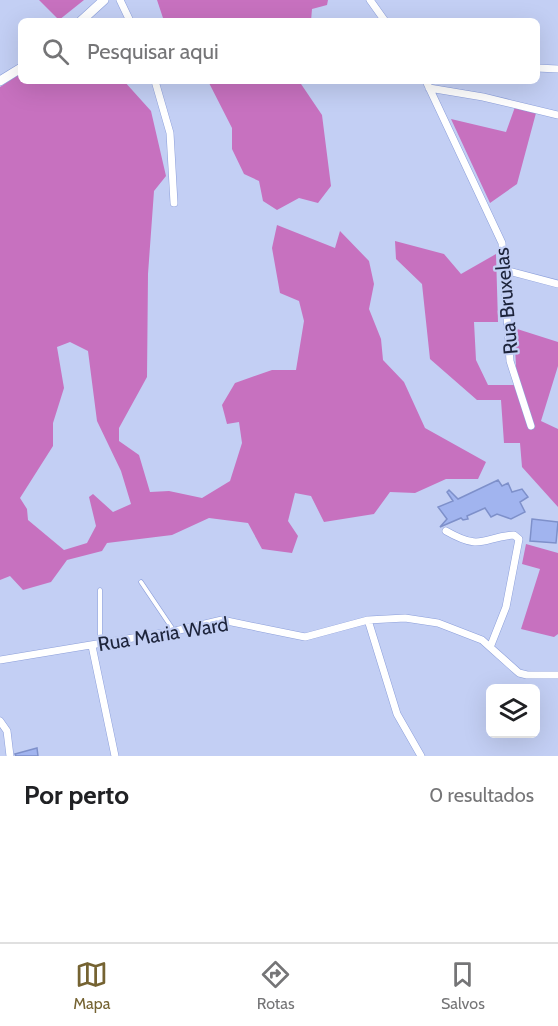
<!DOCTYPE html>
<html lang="pt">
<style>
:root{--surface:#fff;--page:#f2f2f2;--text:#202124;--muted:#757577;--line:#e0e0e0;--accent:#756332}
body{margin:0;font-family:Cabin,sans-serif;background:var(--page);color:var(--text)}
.controls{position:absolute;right:18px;bottom:18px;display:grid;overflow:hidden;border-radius:9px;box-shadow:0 6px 24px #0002}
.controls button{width:54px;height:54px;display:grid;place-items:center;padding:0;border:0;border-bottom:2px solid var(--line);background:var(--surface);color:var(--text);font:30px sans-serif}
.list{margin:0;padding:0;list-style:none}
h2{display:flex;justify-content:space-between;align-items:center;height:78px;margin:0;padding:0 24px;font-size:26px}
h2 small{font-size:20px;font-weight:400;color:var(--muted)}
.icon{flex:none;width:33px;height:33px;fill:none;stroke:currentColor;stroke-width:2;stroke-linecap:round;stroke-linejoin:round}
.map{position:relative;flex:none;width:558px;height:756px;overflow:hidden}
.search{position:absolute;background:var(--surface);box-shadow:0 6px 24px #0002;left:18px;right:18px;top:18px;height:66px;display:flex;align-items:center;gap:15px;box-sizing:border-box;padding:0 21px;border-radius:9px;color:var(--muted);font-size:22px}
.sheet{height:186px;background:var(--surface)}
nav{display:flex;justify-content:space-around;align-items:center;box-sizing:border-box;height:84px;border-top:2px solid var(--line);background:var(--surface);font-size:16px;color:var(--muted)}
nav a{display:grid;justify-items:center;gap:3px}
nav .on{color:var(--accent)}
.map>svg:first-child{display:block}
.forest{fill:#c771bf;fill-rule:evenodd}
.building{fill:#a1b4ef;stroke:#7e90ca;stroke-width:1.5}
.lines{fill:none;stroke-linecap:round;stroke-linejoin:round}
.service-casing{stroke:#8c9fda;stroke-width:5}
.minor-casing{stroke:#8c9fda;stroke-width:8}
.tertiary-casing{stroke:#8c9fda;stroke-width:10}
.service{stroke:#fff;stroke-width:4}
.minor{stroke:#fff;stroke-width:7}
.tertiary{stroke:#fff;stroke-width:9}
.labels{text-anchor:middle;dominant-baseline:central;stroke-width:4.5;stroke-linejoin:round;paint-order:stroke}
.street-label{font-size:20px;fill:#1d243b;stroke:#c3cff4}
</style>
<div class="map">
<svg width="558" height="756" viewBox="0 0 558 756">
<rect width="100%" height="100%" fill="#c3cff4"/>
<path class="forest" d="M39,0h45l-25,20z
M157,0h171l-1,5 -15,4 -1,12h-147z
M21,73v8h103l27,30 15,65 -12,15 -6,83 -1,103 -28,51v13l20,14 11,37 19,-1 33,7 28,-17 12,-38 -3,-21 -12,2 -5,-19 13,-22 37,-13h24l8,-49 -5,-20 -19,-8 -8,-45 5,-23 58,23 5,-17 29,30 5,23 -5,25 12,30 2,21 21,22 21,46 61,34 -8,17h-32l-31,14 -25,-1 -16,22 -50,8 -13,-26 -16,-3 -7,28 10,15 -6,17 -30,-4 -14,-26 -39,-5 -37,17 -65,8 -5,8 -35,9 -16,22 -28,8 -13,-14 -10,4v-493zM70,342l18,9 9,70 24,50 10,33 -18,8 -20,-18 -4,3 7,29 -9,17 -23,7 -36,-30 -1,-11 -7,-11 33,-52v-23l11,-35 -7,-41z
M208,81h91l23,34 9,71 -13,17 -19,-5 -22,12 -14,-9 -4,-20 -15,-7 -12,-25v-21z
M515,107l21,6 -19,71 -27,19 -39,-84 55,13z
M395,241l49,13 17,20 35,-20 2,68h-24l2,38 12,25h29l-3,-57 44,14v24l-17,55 17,8v78l-36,-40 -2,-24h-16l-3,-43h-24l-47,-41 -8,-75 -26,-25z
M526,544l32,9v81l-4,3 -33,-8 19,-60 -18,-5z"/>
<path class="building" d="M498,480l4,6 6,-3 4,9 10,-3 6,8 -8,5 5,10 -14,7 -14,-5 -6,3 -6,-9 -18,8 1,3 -5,1 -2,-2 -21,9 7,-8 -9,-12 15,-6 -6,-9 2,-2 9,9z
M532,519l26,3 -2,21 -26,-2z
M37,748l1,8h-22l-1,-2z"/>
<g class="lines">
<g class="service-casing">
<path id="service" d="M141,582l33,49
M100,590v53"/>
</g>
<g class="minor-casing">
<path id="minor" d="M120,0l10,21
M370,0l15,21
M537,68l21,1
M155,81l15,52 4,70
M426,81l76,162 8,118 21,65
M429,88l54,9 75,18
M505,270l53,14
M446,531c37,21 36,6 68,4l5,4 -13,68 -15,38
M368,620l29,94 24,42
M92,646l23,110
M0,660l175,-29 47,-11 83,17 63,-17 37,-2 33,5 44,17 37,33 8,2h31
M0,721l7,10 3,25"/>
</g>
<g class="tertiary-casing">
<path id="tertiary" d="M81,21l23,-21
M0,81l21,-13"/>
</g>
<use href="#service" class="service"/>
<use href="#minor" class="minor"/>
<use href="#tertiary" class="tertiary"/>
</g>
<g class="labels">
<g class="street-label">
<text transform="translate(506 301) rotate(-95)">Rua Bruxelas</text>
<text transform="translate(163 634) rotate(-9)">Rua Maria Ward</text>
</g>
</g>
</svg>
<div class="controls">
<button><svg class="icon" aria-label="layers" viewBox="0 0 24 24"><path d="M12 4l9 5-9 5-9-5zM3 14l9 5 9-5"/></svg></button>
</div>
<div class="search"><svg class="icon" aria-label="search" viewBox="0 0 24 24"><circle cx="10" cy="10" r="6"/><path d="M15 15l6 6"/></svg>Pesquisar aqui</div>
</div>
<section class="sheet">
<h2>Por perto<small>0 resultados</small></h2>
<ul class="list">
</ul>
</section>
<nav>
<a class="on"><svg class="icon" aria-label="map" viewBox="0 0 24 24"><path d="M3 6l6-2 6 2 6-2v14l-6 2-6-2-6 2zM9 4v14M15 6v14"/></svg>Mapa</a>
<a><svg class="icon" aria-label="directions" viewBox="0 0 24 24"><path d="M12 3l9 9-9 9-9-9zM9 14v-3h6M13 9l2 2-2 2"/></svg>Rotas</a>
<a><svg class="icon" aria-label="saved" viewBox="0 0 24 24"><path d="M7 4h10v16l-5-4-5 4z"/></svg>Salvos</a>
</nav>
